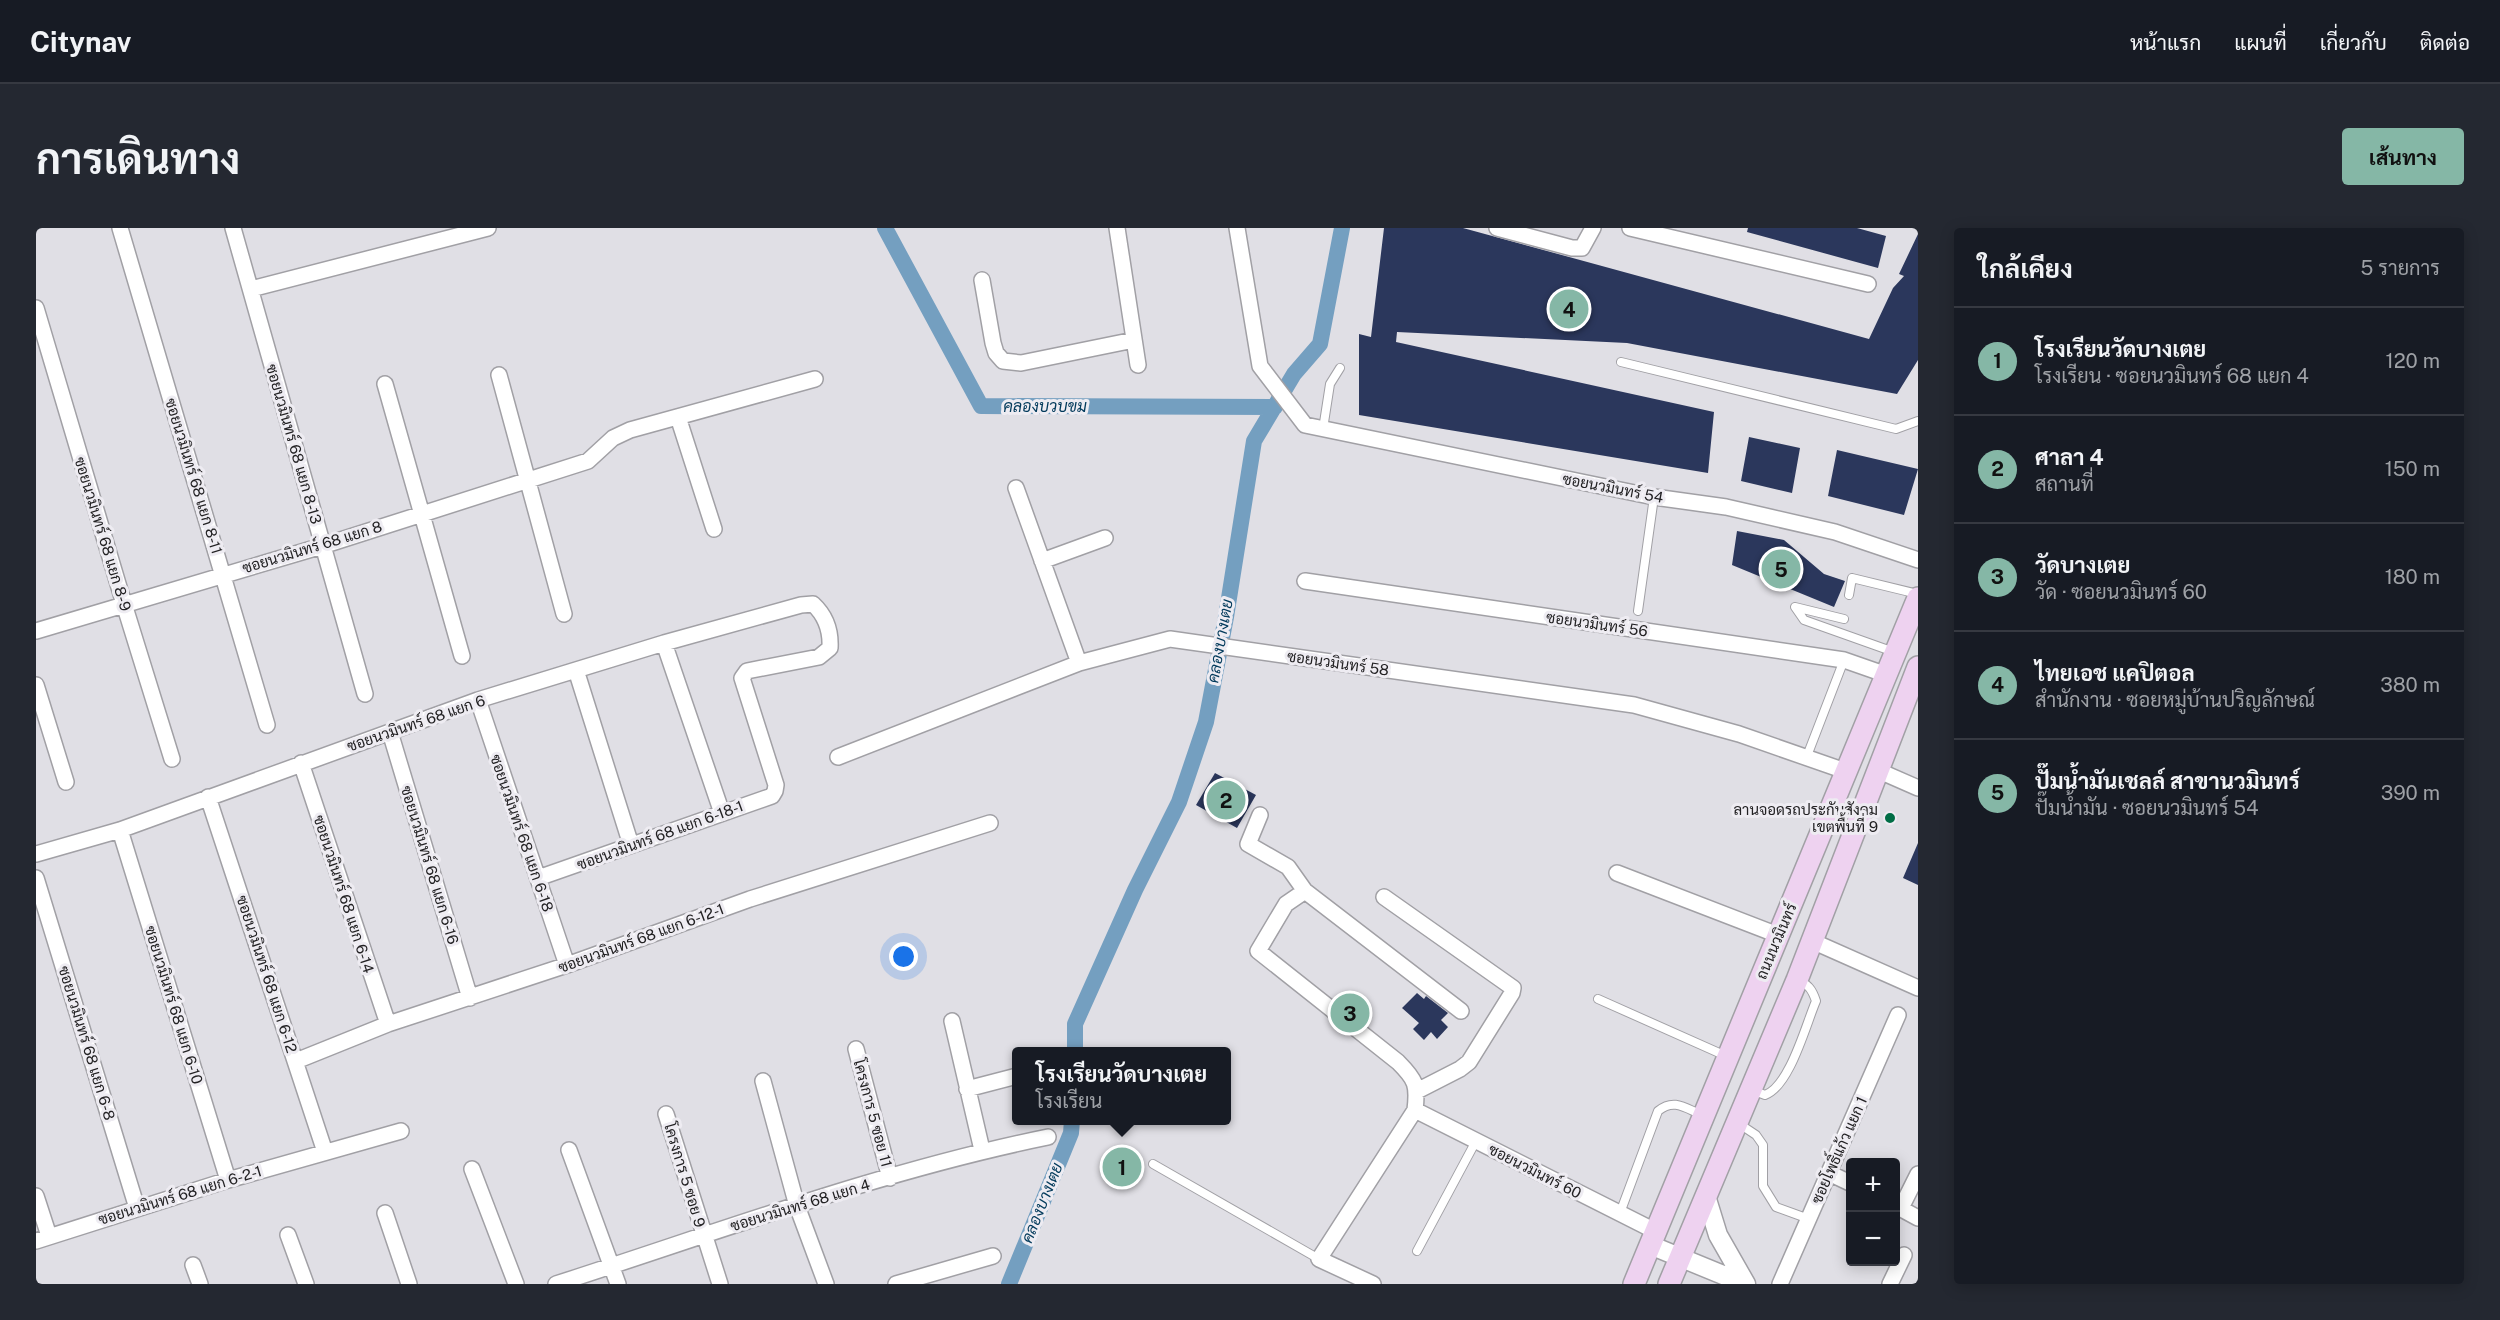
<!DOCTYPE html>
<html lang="th">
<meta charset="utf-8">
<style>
:root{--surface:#171b24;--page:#242831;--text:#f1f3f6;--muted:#9ea1a6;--line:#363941;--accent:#85b7a6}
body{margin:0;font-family:"Public Sans",Sarabun,sans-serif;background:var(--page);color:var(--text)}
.controls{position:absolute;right:18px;bottom:18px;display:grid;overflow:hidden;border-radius:6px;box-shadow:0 3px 15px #0003}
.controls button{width:54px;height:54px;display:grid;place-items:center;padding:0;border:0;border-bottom:2px solid var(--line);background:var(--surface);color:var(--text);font:30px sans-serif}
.you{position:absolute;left:868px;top:729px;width:21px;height:21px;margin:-15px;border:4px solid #fff;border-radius:50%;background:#1a73e8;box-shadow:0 0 0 9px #1a73e833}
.badge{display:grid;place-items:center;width:39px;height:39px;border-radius:50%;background:var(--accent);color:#111;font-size:20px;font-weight:700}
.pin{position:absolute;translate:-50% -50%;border:3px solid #fff;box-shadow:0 2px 6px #0006}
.popup{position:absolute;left:976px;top:819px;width:219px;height:78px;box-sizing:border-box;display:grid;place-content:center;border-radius:6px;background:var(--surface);filter:drop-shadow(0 2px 4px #0005);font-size:20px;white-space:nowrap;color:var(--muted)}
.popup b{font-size:22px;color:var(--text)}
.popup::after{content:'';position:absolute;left:50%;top:100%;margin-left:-12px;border:12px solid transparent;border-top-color:var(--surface)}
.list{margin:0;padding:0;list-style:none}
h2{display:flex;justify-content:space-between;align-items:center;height:78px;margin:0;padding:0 24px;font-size:26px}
h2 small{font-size:20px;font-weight:400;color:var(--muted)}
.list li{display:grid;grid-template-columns:39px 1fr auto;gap:18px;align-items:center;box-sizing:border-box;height:108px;padding:0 24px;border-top:2px solid var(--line)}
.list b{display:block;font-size:22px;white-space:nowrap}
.list p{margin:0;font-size:20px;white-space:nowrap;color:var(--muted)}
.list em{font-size:20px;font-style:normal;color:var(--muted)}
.map{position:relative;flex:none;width:1882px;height:1056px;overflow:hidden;border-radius:6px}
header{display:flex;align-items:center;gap:36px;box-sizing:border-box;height:84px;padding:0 30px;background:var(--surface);border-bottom:2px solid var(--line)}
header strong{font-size:28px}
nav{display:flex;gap:33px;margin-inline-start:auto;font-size:21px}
.intro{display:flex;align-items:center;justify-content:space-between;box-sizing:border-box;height:144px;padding:0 36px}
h1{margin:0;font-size:42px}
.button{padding:15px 27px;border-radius:6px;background:var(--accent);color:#111;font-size:21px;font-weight:700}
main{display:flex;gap:36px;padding:0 36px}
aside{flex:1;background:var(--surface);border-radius:6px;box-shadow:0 3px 15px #0003}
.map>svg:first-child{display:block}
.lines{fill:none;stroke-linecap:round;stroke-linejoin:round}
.canal{stroke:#749fc0;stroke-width:16}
.building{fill:#2b375c}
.service-casing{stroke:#a1a0a5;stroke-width:10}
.minor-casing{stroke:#a1a0a5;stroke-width:18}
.tertiary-casing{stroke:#a1a0a5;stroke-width:21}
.secondary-casing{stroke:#a1a0a5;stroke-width:24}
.service{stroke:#fff;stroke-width:8}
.minor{stroke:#fff;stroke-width:15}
.tertiary{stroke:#fff;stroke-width:18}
.secondary{stroke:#eed2f0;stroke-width:21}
.poi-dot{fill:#006d45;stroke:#eeecf2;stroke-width:2}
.labels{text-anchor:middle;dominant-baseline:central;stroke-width:6;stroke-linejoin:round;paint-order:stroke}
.street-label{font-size:15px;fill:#232224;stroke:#eeecf2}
.poi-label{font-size:15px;fill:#232224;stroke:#eeecf2;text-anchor:end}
.water-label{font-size:16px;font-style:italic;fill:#023a5b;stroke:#eeecf2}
</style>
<header>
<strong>Citynav</strong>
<nav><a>หน้าแรก</a><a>แผนที่</a><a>เกี่ยวกับ</a><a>ติดต่อ</a></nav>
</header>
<div class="intro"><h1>การเดินทาง</h1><a class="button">เส้นทาง</a></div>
<main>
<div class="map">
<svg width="1882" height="1056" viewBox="0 0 1882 1056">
<rect width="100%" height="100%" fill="#e0dfe5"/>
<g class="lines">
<path class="canal" d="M849,0l96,178 294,1
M1039,824v-28l60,-134 44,-88 27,-80 20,-105 28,-176 40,-67 26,-30 22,-116
M973,1056l62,-151 1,-13"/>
</g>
<path class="building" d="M1348,0h79l406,111 24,-51 11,-12 -5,-2 19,-40v126l-21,34 -270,-51 -230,-11 -1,10 318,70 -6,61 -349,-58v-81l12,3z
M1712,0h109l29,8 -8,32 -131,-36z
M1713,209l51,11 -8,45 -51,-12z
M1801,222l81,19 -14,46 -76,-19z
M1701,303l47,9 40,34 21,7 -11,26 -102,-42z
M1179,545l41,22 -19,33 -41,-23z
M1882,615v42l-15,-7z
M1381,765l7,6 2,-3 22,17 -7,7 7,7 -11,12 -6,-7 -7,8 -11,-11 6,-6 -17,-15z"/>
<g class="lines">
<g class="service-casing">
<path id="service" d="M1585,134l275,67 22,-8
M1287,201l7,-45 10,-16
M1813,367l3,-17 66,16
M1602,383l16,-114
M1808,391l-49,-12 9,13 90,32
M1771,528l37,-96
M1562,771l128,57
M1716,862l13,5c25,-9 41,-71 51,-94 -4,-12 -8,-17 -19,-21
M1702,895l18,12 7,10v41l13,21 33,12
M1117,936l166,95
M1584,985l38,-102c16,-13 27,-3 44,4
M1381,1023l59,-110"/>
</g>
<g class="minor-casing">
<path id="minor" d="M84,0l147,497
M197,0l132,466
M1081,0l21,137
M1201,0l23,138 45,59 349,72 72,10 109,25 83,28
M1461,0l75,20h10l11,-20
M1594,0l238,56
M946,52l11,63 3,10 7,8 18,2 113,-23
M215,61l237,-61
M0,80l88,296 48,155
M463,147l65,239
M349,156l77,272
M642,189l36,112
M980,260l63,175
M1006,333l63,-23
M1269,353l539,79 43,15
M0,403l286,-85 266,-85 25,-23 17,-8 185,-51
M628,415l58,170
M540,442l55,175
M0,457l30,97
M442,472l89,265
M354,504l80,266
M802,529l241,-94 91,-24 464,66 105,29 109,38
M265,535l87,261
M1841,542l41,18
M172,569l117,355
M1224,587l-12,29 40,23 17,24
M84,602l108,350
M0,626l84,-24 358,-130 186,-57 137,-38 12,-1c13,12 18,26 17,44l-11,9 -72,14 -5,7 34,107 -1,6 -3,5 -234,82
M1581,645l161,62
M0,650l101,330
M1348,669l129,91 -1,5 -43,69 -9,7 -43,22
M1776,713l106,47
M916,793l30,129
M820,821l34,129
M260,833l92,-37 179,-59 183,-66 240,-76
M727,853l34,125 29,78
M931,861l50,-13
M1379,882l240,121
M630,886l54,170
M533,922l49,134
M436,941l44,115
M1793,945l21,10
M0,968l13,40
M1860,978l22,12
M1865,980l17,-34
M349,985l24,71
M252,1007l18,49
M0,1013l192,-61 173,-49
M157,1037l7,19
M520,1056c162,-52 325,-113 492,-147
M860,1056l97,-28
M1337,1056l-54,-25 96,-149c3,-25 1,-30 -17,-48l-140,-111 28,-47 19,-13 156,120
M1744,1056l118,-269
M1854,1056l14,-29"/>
</g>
<g class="tertiary-casing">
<path id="tertiary" d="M1670,968l12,39 28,49
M1614,1017l95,39"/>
</g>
<g class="secondary-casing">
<path id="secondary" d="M1598,1056l284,-686
M1633,1056l128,-304 121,-313"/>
</g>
<use href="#service" class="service"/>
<use href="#minor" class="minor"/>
<use href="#tertiary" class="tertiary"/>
<use href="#secondary" class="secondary"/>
</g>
<circle class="poi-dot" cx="1854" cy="590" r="6"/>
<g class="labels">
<g class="street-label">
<text transform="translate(258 216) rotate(74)">ซอยนวมินทร์ 68 แยก 8-13</text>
<text transform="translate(158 248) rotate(73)">ซอยนวมินทร์ 68 แยก 8-11</text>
<text transform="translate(1577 260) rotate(11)">ซอยนวมินทร์ 54</text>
<text transform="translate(67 306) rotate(73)">ซอยนวมินทร์ 68 แยก 8-9</text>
<text transform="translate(276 319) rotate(-17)">ซอยนวมินทร์ 68 แยก 8</text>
<text transform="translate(1561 396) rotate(8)">ซอยนวมินทร์ 56</text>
<text transform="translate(1302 435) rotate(8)">ซอยนวมินทร์ 58</text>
<text transform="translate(380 495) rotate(-19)">ซอยนวมินทร์ 68 แยก 6</text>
<text transform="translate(486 605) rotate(71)">ซอยนวมินทร์ 68 แยก 6-18</text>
<text transform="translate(624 607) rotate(-20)">ซอยนวมินทร์ 68 แยก 6-18-1</text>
<text transform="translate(394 637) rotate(73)">ซอยนวมินทร์ 68 แยก 6-16</text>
<text transform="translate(308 666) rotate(72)">ซอยนวมินทร์ 68 แยก 6-14</text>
<text transform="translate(605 710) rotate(-20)">ซอยนวมินทร์ 68 แยก 6-12-1</text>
<text transform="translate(1740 713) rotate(-67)">ถนนนวมินทร์</text>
<text transform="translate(231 746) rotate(72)">ซอยนวมินทร์ 68 แยก 6-12</text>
<text transform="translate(138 777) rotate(73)">ซอยนวมินทร์ 68 แยก 6-10</text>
<text transform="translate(51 815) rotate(73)">ซอยนวมินทร์ 68 แยก 6-8</text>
<text transform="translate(837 885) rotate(75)">โครงการ 5 ซอย 11</text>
<text transform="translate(1803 922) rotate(-66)">ซอยโพธิ์แก้ว แยก 1</text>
<text transform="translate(1499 943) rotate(27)">ซอยนวมินทร์ 60</text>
<text transform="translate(649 947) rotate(73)">โครงการ 5 ซอย 9</text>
<text transform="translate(144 967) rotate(-17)">ซอยนวมินทร์ 68 แยก 6-2-1</text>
<text transform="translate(764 977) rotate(-17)">ซอยนวมินทร์ 68 แยก 4</text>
</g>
<g class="poi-label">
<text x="1842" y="581">ลานจอดรถประกันสังคม<tspan x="1842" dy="17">เขตพื้นที่ 9</tspan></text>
</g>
<g class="water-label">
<text x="1009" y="178">คลองบวบขม</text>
<text transform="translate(1184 413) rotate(-80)">คลองบางเตย</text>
<text transform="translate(1006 975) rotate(-68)">คลองบางเตย</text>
</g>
</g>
</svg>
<div class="controls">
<button>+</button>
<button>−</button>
</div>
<div class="you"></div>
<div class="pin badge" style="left:1086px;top:939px">1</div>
<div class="popup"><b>โรงเรียนวัดบางเตย</b>โรงเรียน</div>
<div class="pin badge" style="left:1190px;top:572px">2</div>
<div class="pin badge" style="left:1314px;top:785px">3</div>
<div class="pin badge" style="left:1533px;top:81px">4</div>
<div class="pin badge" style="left:1745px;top:341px">5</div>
</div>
<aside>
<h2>ใกล้เคียง<small>5 รายการ</small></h2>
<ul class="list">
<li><span class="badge">1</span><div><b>โรงเรียนวัดบางเตย</b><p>โรงเรียน · ซอยนวมินทร์ 68 แยก 4</p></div><em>120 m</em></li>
<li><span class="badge">2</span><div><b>ศาลา 4</b><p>สถานที่</p></div><em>150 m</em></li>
<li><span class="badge">3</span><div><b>วัดบางเตย</b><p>วัด · ซอยนวมินทร์ 60</p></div><em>180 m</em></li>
<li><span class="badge">4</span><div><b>ไทยเอช แคปิตอล</b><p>สำนักงาน · ซอยหมู่บ้านปริญลักษณ์</p></div><em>380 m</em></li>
<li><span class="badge">5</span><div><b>ปั๊มน้ำมันเชลล์ สาขานวมินทร์</b><p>ปั๊มน้ำมัน · ซอยนวมินทร์ 54</p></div><em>390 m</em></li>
</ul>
</aside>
</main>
